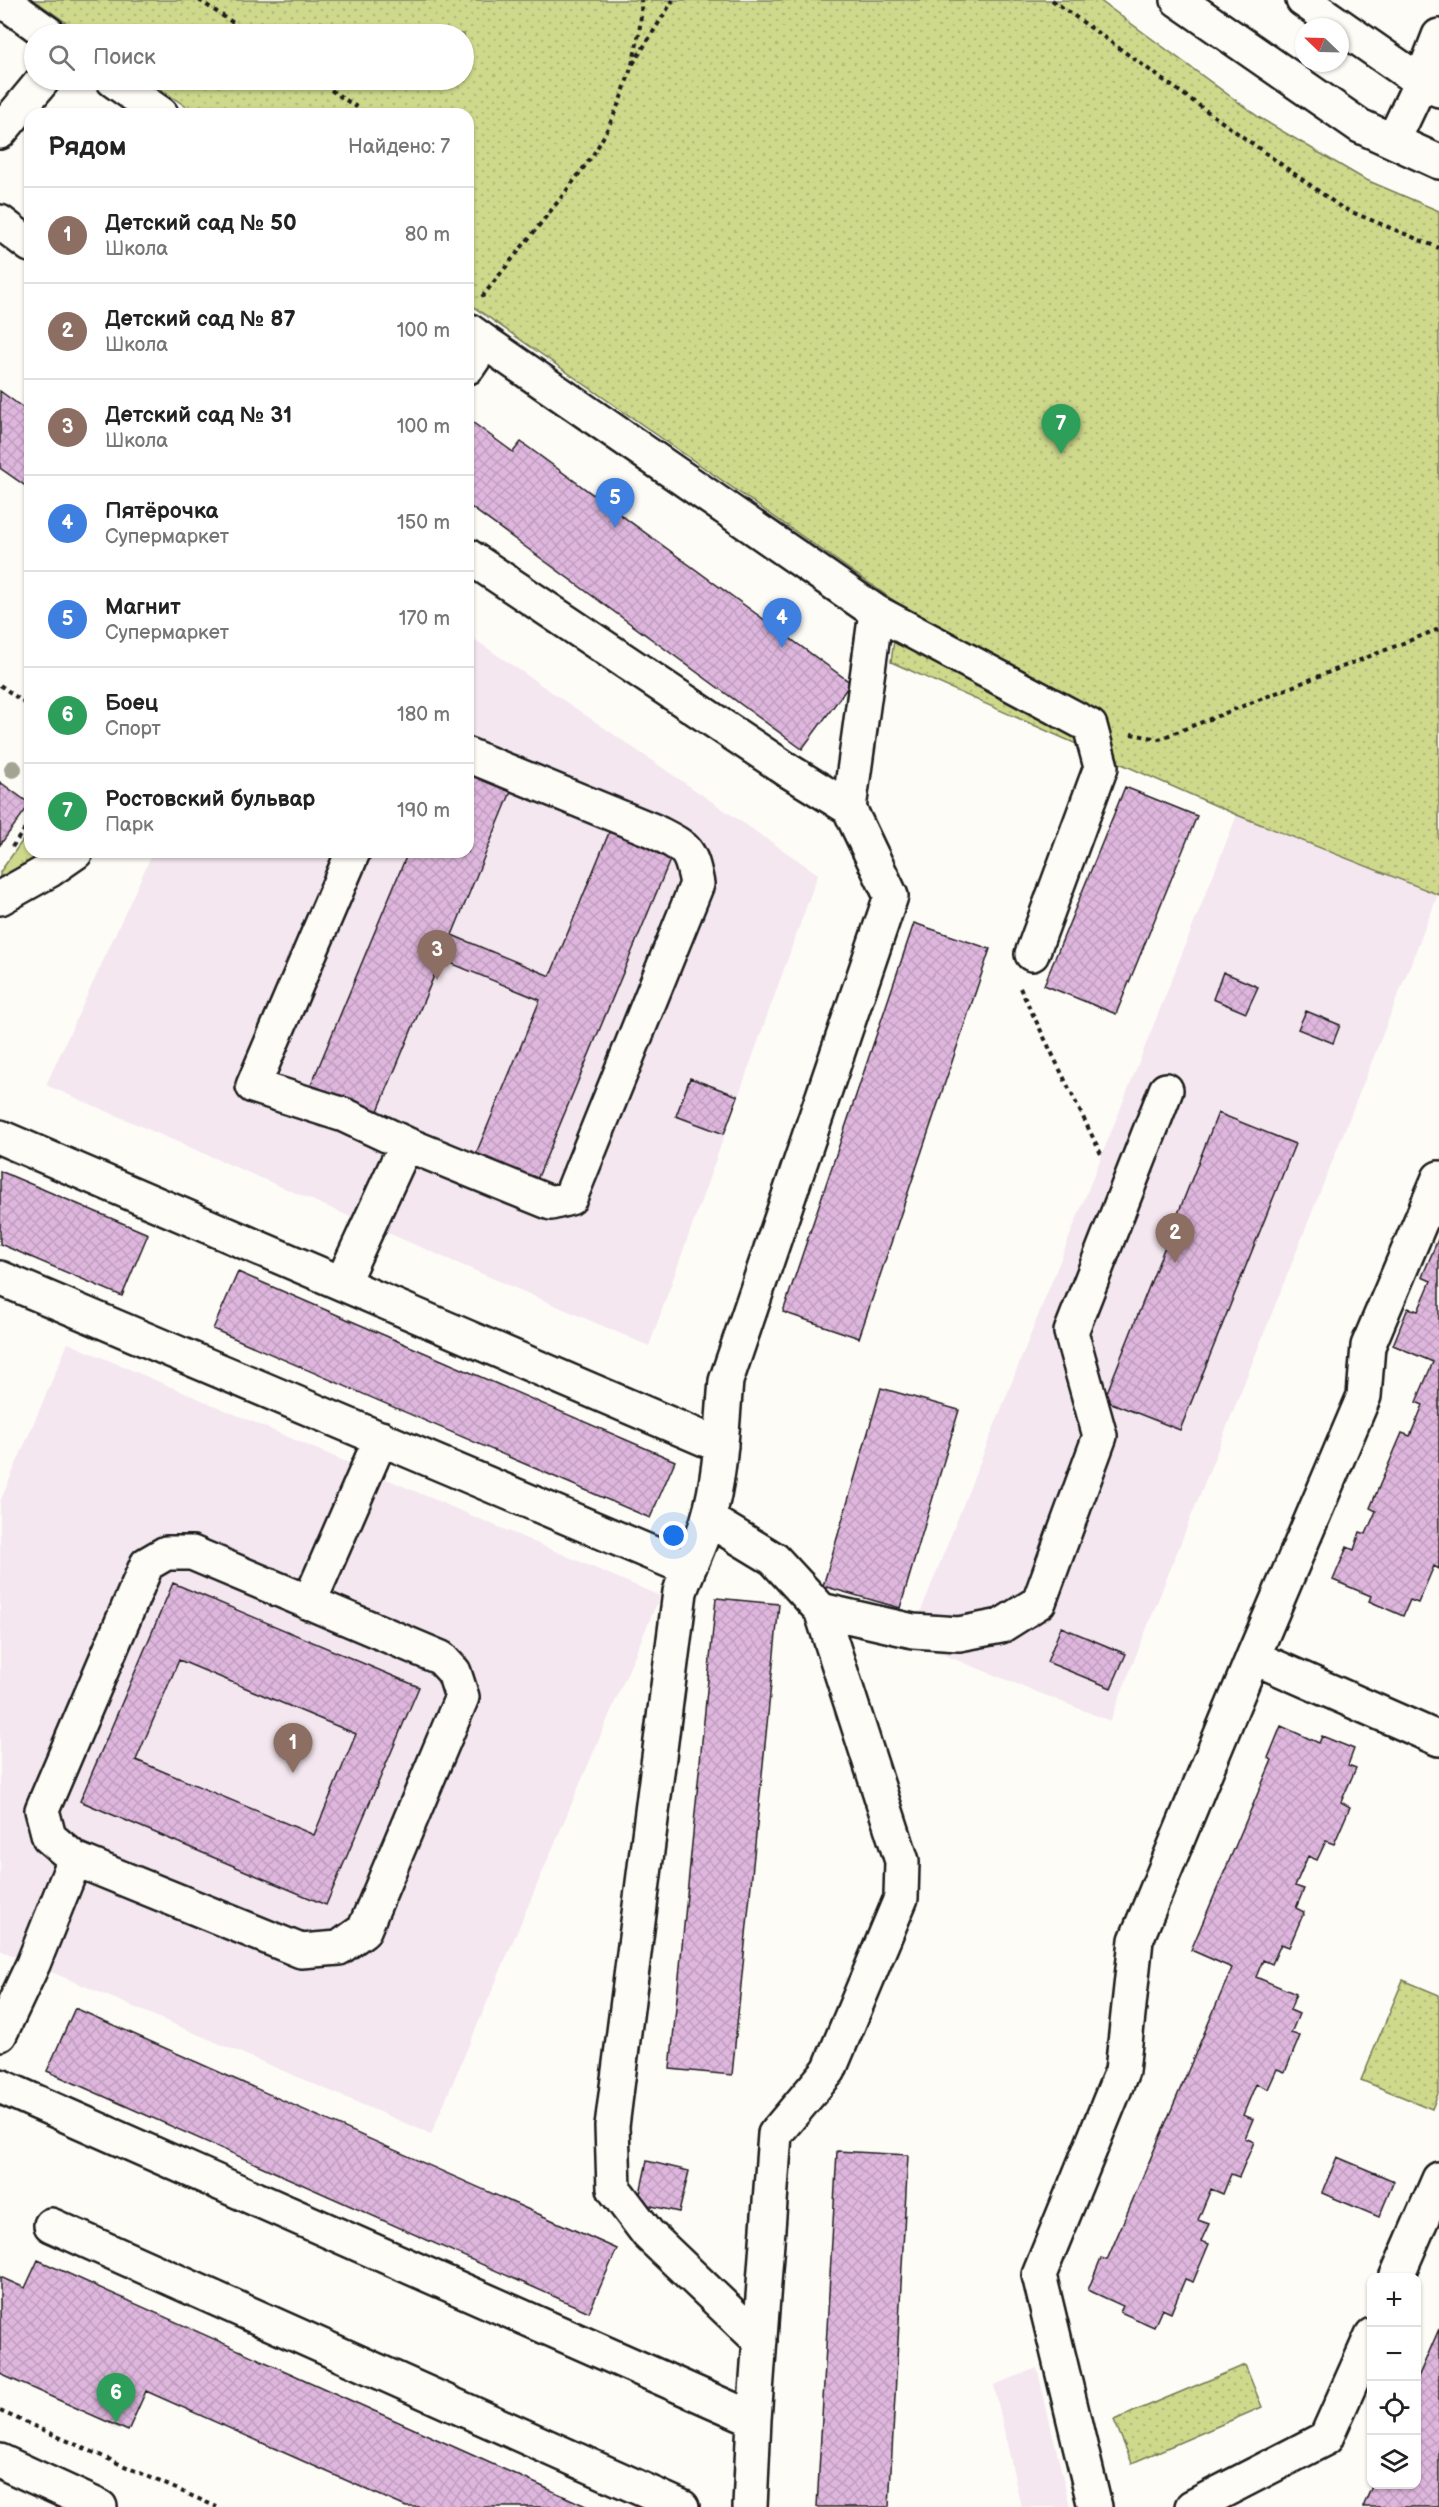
<!DOCTYPE html>
<html lang="ru">
<meta charset="utf-8">
<style>
:root{--surface:#fff;--page:#f2f2f2;--text:#222;--muted:#767676;--line:#e0e0e0;--accent:#db2777}
body{margin:0;font-family:"Balsamiq Sans",sans-serif;background:var(--page);color:var(--text)}
.controls{position:absolute;right:18px;bottom:18px;display:grid;overflow:hidden;border-radius:12px;box-shadow:0 2px 4px #0004}
.controls button{width:54px;height:54px;display:grid;place-items:center;padding:0;border:0;border-bottom:2px solid var(--line);background:var(--surface);color:var(--text);font:30px sans-serif}
.compass{position:absolute;left:1295px;top:18px;width:54px;height:54px;border-radius:50%;background:var(--surface);box-shadow:0 2px 4px #0004;rotate:293deg}
.you{position:absolute;left:674px;top:1536px;width:21px;height:21px;margin:-15px;border:4px solid #fff;border-radius:50%;background:#1a73e8;box-shadow:0 0 0 9px #1a73e833}
.badge{display:grid;place-items:center;width:39px;height:39px;border-radius:50%;background:var(--accent);color:#fff;font-size:20px;font-weight:700}
.pin{position:absolute;translate:-50% -50px;filter:drop-shadow(0 2px 3px #0008)}
.pin::after{content:'';position:absolute;top:32px;width:21px;height:18px;background:inherit;clip-path:polygon(0 0,100% 0,50% 100%)}
.list{margin:0;padding:0;list-style:none}
h2{display:flex;justify-content:space-between;align-items:center;height:78px;margin:0;padding:0 24px;font-size:26px}
h2 small{font-size:20px;font-weight:400;color:var(--muted)}
.list li{display:grid;grid-template-columns:39px 1fr auto;gap:18px;align-items:center;box-sizing:border-box;height:96px;padding:0 24px;border-top:2px solid var(--line)}
.list b{display:block;font-size:22px;white-space:nowrap}
.list p{margin:0;font-size:20px;white-space:nowrap;color:var(--muted)}
.list em{font-size:20px;font-style:normal;color:var(--muted)}
.icon{flex:none;width:33px;height:33px;fill:none;stroke:currentColor;stroke-width:2;stroke-linecap:round;stroke-linejoin:round}
.map{position:relative;flex:none;width:1439px;height:2507px;overflow:hidden}
.search{position:absolute;background:var(--surface);box-shadow:0 2px 4px #0004;left:24px;top:24px;width:450px;height:66px;display:flex;align-items:center;gap:15px;box-sizing:border-box;padding:0 21px;border-radius:33px;color:var(--muted);font-size:22px}
.panel{position:absolute;background:var(--surface);box-shadow:0 2px 4px #0004;left:24px;top:108px;width:450px;height:750px;border-radius:18px}
.map>svg:first-child{display:block}
.built{fill:#f4e7f0}
.grass{fill:url(#grass-tufts);stroke:#757a54;stroke-width:1.5}
.park{fill:url(#park-dots);stroke:#757a54;stroke-width:1.5}
.building{fill:url(#building-cross-hatch);stroke:#1c1c1c;stroke-width:1.5;fill-rule:evenodd}
.lines{fill:none;stroke-linecap:round;stroke-linejoin:round}
.minor-casing{stroke:#1c1c1c;stroke-width:38}
.major-casing{stroke:#1c1c1c;stroke-width:38}
.path{stroke:#1c1c1c;stroke-width:4;stroke-dasharray:4.5 4.5;stroke-linecap:butt}
.minor{stroke:#fdfcf7;stroke-width:33}
.major{stroke:#fdfcf7;stroke-width:33}
.tree{fill:#a3a594}
</style>
<div class="map">
<svg width="1439" height="2507" viewBox="0 0 1439 2507">
<defs>
<pattern id="grass-tufts" width="24" height="20" patternUnits="userSpaceOnUse" patternTransform="scale(1.5)"><rect width="24" height="20" fill="#ced98c"/><path d="M3 7l-1-3M5 7V3M7 7l1-3M15 17l-1-3M17 17v-4M19 17l1-3" fill="none" stroke="#b0ba78"/></pattern>
<pattern id="park-dots" width="8" height="8" patternUnits="userSpaceOnUse" patternTransform="scale(1.5)"><rect width="8" height="8" fill="#ced98c"/><path d="M2 2h.1M6 6h.1" fill="none" stroke="#b0ba78" stroke-width="1.8" stroke-linecap="round"/></pattern>
<pattern id="building-cross-hatch" width="8" height="8" patternUnits="userSpaceOnUse" patternTransform="scale(1.5)"><rect width="8" height="8" fill="#dfb7de"/><path d="M0 0l8 8M0 8l8-8" fill="none" stroke="#bf9dbe"/></pattern>
</defs>
<rect width="100%" height="100%" fill="#fdfcf7"/>
<filter id="ink" filterUnits="userSpaceOnUse"><feTurbulence type="fractalNoise" baseFrequency=".0167" numOctaves="2"/><feDisplacementMap in="SourceGraphic" scale="12" xChannelSelector="R" yChannelSelector="G"/><feConvolveMatrix kernelMatrix="1 2 1 2 8 2 1 2 1" color-interpolation-filters="sRGB"/></filter>
<g filter="url(#ink)">
<path class="built" d="M468,635l350,239 -169,472 -603,-261 107,-233h315z
M1237,815l201,80 -328,826 -201,-80z
M68,1343l592,253 -229,538 -431,-184v-448z
M1037,2368l33,139h-49l-27,-122z"/>
<path class="grass" d="M30,830v22h16l-46,30v-10z"/>
<path class="park" d="M34,0h1065l161,118 104,61 75,32v684l-202,-80 -346,-153 8,-58 -431,-301v-189h-271l-50,-34h317v-46h-381z
M1403,1980l36,15v96l-7,18 -71,-29z
M1245,2365l17,42 -130,56 -18,-43z"/>
<path class="building" d="M0,391l30,22v76l-30,-21z
M468,419l45,33 8,-10 330,241 -49,66 -334,-244z
M468,763l47,19 -63,153 98,41 63,-153 62,25 -139,334 -61,-26 65,-156 -99,-41 -64,154 -66,-28 97,-233h60z
M0,782l30,22 -30,41z
M1125,787l72,29 -81,198 -72,-29z
M914,923l76,26 -131,389 -76,-26z
M1223,972l35,15 -12,26 -33,-14z
M1306,1011l34,14 -7,18 -35,-14z
M690,1078l48,18 -14,38 -48,-18z
M1218,1113l77,31 -115,286 -76,-30z
M0,1171l148,63 -26,62 -122,-52z
M1439,1237v332l-5,-3 -16,37 -8,-3 -7,16 -34,-15 2,-5 -38,-16 14,-33 7,3 6,-18 6,2 10,-23 -6,-3 32,-75 8,3 13,-31 -7,-3 17,-40 -40,-17 15,-37 10,3 13,-30 -9,-4z
M238,1272l437,189 -25,57 -437,-189z
M881,1388l78,22 -59,198 -77,-22z
M173,1583l246,104 -93,218 -246,-104zM179,1660l177,74 -42,101 -178,-75z
M716,1598l63,6 -47,471 -62,-6z
M1061,1627l65,27 -15,34 -64,-26z
M1281,1726l38,17 3,-7 32,13 -6,16 8,3 -15,34 9,5 -16,37 -8,-3 -9,19 -9,-4 -13,30 9,3 -8,19 8,4 -15,35 -8,-3 -9,20 -9,-4 -7,17 40,17 -6,16 9,4 -8,19 9,3 -15,36 -8,-3 -9,20 -12,-5 -13,31 10,4 -8,19 9,4 -15,35 -8,-3 -8,20 -12,-5 -13,31 11,4 -8,17 8,3 -16,38 -8,-3 -14,34 -9,-4 -8,18 -34,-15 3,-6 -35,-16 13,-32 6,2 125,-292 -41,-18 81,-190 -4,-2z
M75,2008l542,241 -28,63 -542,-241z
M837,2151l71,4 -19,352h-72z
M1337,2157l57,24 -15,36 -57,-24z
M647,2161l42,10 -10,41 -41,-9z
M38,2260l550,247h-182l-260,-116 -18,40 -128,-57v-97l25,11z
M1439,2329v178h-76l10,-23h43v-102z"/>
<g class="lines">
<g class="minor-casing">
<path id="minor" d="M2,0l47,34
M1178,0l182,126 79,36
M1303,0l118,82 18,8
M113,80l48,34
M0,132l43,-52
M1393,141l28,-59 18,-46
M0,222l30,23
M468,330l17,12 -17,25
M485,342l391,270 214,114 11,41 -69,187
M468,556l321,215 60,37
M353,852l-100,234 91,29 62,29 145,59 19,-5 127,-314c-7,-37 -11,-36 -43,-53l-186,-76
M0,898l50,-28 26,-18
M0,1137l721,309
M0,1278l687,290
M342,1283l64,-139
M708,1519l66,40 47,51 92,21 46,3 42,-8 38,-24 61,-166 -29,-104 95,-242
M166,1553h26l249,105 13,14 8,25 -98,233 -25,18 -38,3 -226,-92 -26,-22 -7,-27 105,-246z
M309,1603l72,-165
M1253,1657l111,-261 4,-50 71,-168
M0,2034l33,-70 42,-105
M0,2086l754,333
M51,2225l631,282
M1396,2278l43,-99
M760,2341l-112,-107 -34,-45 -2,-63 68,-534c8,-25 21,-48 28,-73 13,-43 14,-94 18,-138l165,-485 -42,-88 27,-196
M750,2507l4,-88 21,-285 54,-64 72,-172 1,-37 -81,-251
M1095,2507l-56,-232 83,-204 14,-131 117,-283 186,82
M1192,2507l134,-69 46,-103"/>
</g>
<g class="major-casing">
<path id="major" d="M0,2461l100,46"/>
</g>
<path class="path" d="M199,0l51,34
M1052,0l290,208 97,40
M633,64l40,-64
M316,80l51,34
M468,205l2,5 -2,13
M482,297c36,-46 74,-91 108,-138 26,-37 54,-114 51,-159
M0,685l30,22
M1131,734l28,5 280,-110
M12,847l18,-25
M1020,988l81,166
M0,2411l217,96"/>
<use href="#minor" class="minor"/>
<use href="#major" class="major"/>
</g>
<circle class="tree" cx="13" cy="769" r="9"/>
</g>
</svg>
<div class="controls">
<button>+</button>
<button>−</button>
<button><svg class="icon" aria-label="locate" viewBox="0 0 24 24"><circle cx="12" cy="12" r="6"/><path d="M12 2v4M12 18v4M2 12h4M18 12h4"/></svg></button>
<button><svg class="icon" aria-label="layers" viewBox="0 0 24 24"><path d="M12 4l9 5-9 5-9-5zM3 14l9 5 9-5"/></svg></button>
</div>
<svg class="compass" viewBox="-18 -18 36 36"><path d="M0-13l5 13h-10z" fill="#e53935"/><path d="M0 13l5-13h-10z" fill="#767676"/></svg>
<div class="you"></div>
<div class="pin badge" style="left:293px;top:1773px;background:#8d6e63">1</div>
<div class="pin badge" style="left:1175px;top:1263px;background:#8d6e63">2</div>
<div class="pin badge" style="left:437px;top:980px;background:#8d6e63">3</div>
<div class="pin badge" style="left:782px;top:648px;background:#3f7fe0">4</div>
<div class="pin badge" style="left:615px;top:528px;background:#3f7fe0">5</div>
<div class="pin badge" style="left:116px;top:2423px;background:#2e9e5b">6</div>
<div class="pin badge" style="left:1061px;top:454px;background:#2e9e5b">7</div>
<div class="search"><svg class="icon" aria-label="search" viewBox="0 0 24 24"><circle cx="10" cy="10" r="6"/><path d="M15 15l6 6"/></svg>Поиск</div>
<section class="panel">
<h2>Рядом<small>Найдено: 7</small></h2>
<ul class="list">
<li><span class="badge" style="background:#8d6e63">1</span><div><b>Детский сад № 50</b><p>Школа</p></div><em>80 m</em></li>
<li><span class="badge" style="background:#8d6e63">2</span><div><b>Детский сад № 87</b><p>Школа</p></div><em>100 m</em></li>
<li><span class="badge" style="background:#8d6e63">3</span><div><b>Детский сад № 31</b><p>Школа</p></div><em>100 m</em></li>
<li><span class="badge" style="background:#3f7fe0">4</span><div><b>Пятёрочка</b><p>Супермаркет</p></div><em>150 m</em></li>
<li><span class="badge" style="background:#3f7fe0">5</span><div><b>Магнит</b><p>Супермаркет</p></div><em>170 m</em></li>
<li><span class="badge" style="background:#2e9e5b">6</span><div><b>Боец</b><p>Спорт</p></div><em>180 m</em></li>
<li><span class="badge" style="background:#2e9e5b">7</span><div><b>Ростовский бульвар</b><p>Парк</p></div><em>190 m</em></li>
</ul>
</section>
</div>
